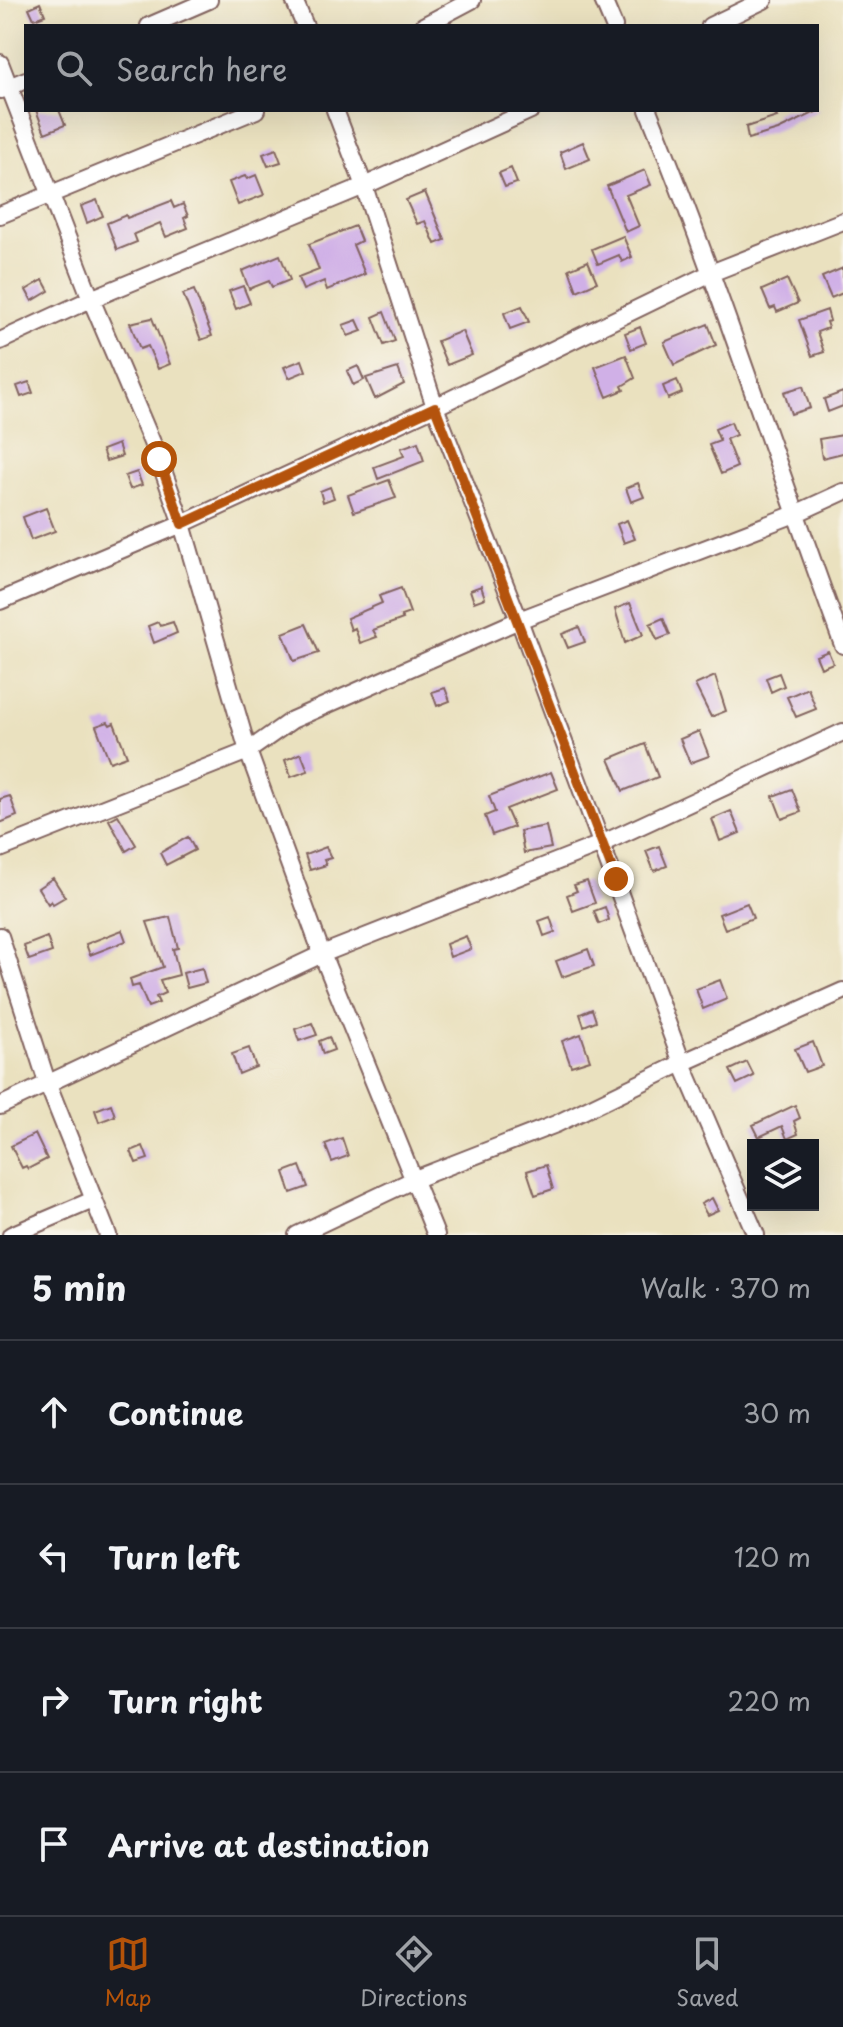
<!DOCTYPE html>
<meta charset="utf-8">
<style>
:root{--surface:#171b24;--page:#242831;--text:#f1f3f6;--muted:#9ea1a6;--line:#363941;--accent:#b45309}
body{margin:0;font-family:"Playpen Sans",sans-serif;background:var(--page);color:var(--text)}
.controls{position:absolute;right:24px;bottom:24px;display:grid;overflow:hidden;border-radius:0px;box-shadow:0 8px 32px #0002}
.controls button{width:72px;height:72px;display:grid;place-items:center;padding:0;border:0;border-bottom:2px solid var(--line);background:var(--surface);color:var(--text);font:40px sans-serif}
.stop{position:absolute;width:24px;height:24px;margin:-18px;border:6px solid #b45309;border-radius:50%;background:#fff}
.stop.end{background:#b45309;border-color:#fff;box-shadow:0 2px 8px #0008}
.list{margin:0;padding:0;list-style:none}
h2{display:flex;justify-content:space-between;align-items:center;height:104px;margin:0;padding:0 32px;font-size:34px}
h2 small{font-size:26px;font-weight:400;color:var(--muted)}
.list li{display:grid;grid-template-columns:52px 1fr auto;gap:24px;align-items:center;box-sizing:border-box;height:144px;padding:0 32px;border-top:2px solid var(--line)}
.list b{display:block;font-size:30px;white-space:nowrap}
.list em{font-size:26px;font-style:normal;color:var(--muted)}
.icon{flex:none;width:44px;height:44px;fill:none;stroke:currentColor;stroke-width:2;stroke-linecap:round;stroke-linejoin:round}
.map{position:relative;flex:none;width:843px;height:1235px;overflow:hidden}
.search{position:absolute;background:var(--surface);box-shadow:0 8px 32px #0002;left:24px;right:24px;top:24px;height:88px;display:flex;align-items:center;gap:20px;box-sizing:border-box;padding:0 28px;border-radius:0px;color:var(--muted);font-size:30px}
.sheet{height:680px;background:var(--surface)}
nav{display:flex;justify-content:space-around;align-items:center;box-sizing:border-box;height:112px;border-top:2px solid var(--line);background:var(--surface);font-size:22px;color:var(--muted)}
nav a{display:grid;justify-items:center;gap:4px}
nav .on{color:var(--accent)}
.map>svg:first-child{display:block}
.building{fill:#d0b0e7}
.lines{fill:none;stroke-linecap:round;stroke-linejoin:round}
.minor-casing{stroke:#82635f;stroke-width:20}
.minor{stroke:#fff;stroke-width:16}
.route{stroke:#b45309;stroke-width:10}
</style>
<div class="map">
<svg width="843" height="1235" viewBox="0 0 843 1235">
<rect width="100%" height="100%" fill="#f7f3e8"/>
<filter id="ink" filterUnits="userSpaceOnUse"><feTurbulence type="fractalNoise" baseFrequency=".0125" numOctaves="2"/><feDisplacementMap in="SourceGraphic" scale="16" xChannelSelector="R" yChannelSelector="G"/><feConvolveMatrix kernelMatrix="1 2 1 2 8 2 1 2 1" color-interpolation-filters="sRGB"/></filter>
<filter id="wash" filterUnits="userSpaceOnUse"><feTurbulence type="fractalNoise" baseFrequency=".006" numOctaves="4" result="noise"/><feDisplacementMap in="SourceGraphic" scale="32" xChannelSelector="R" yChannelSelector="G"/><feGaussianBlur stdDeviation="1.8" result="paint"/><feColorMatrix in="noise" values="0 0 0 0 0 0 0 0 0 0 0 0 0 0 0 0 0 1.4 0 .05"/><feComposite in="paint" operator="in"/></filter>
<g filter="url(#wash)">
<rect width="100%" height="100%" fill="#eae1bf"/>
<g id="blocks">
<path class="building" d="M40,3l5,12 -11,4 -5,-11z
M36,110h23l6,15 -20,8z
M783,110h37l-42,20 -30,9 -2,-12 31,-10 -2,-3z
M583,142l7,17 -24,10 -6,-17z
M276,149l5,13 -13,4 -5,-12z
M511,168l6,15 -12,4 -6,-14z
M645,170l6,15 -25,10 13,31 -13,6 -19,-46z
M256,175l8,20 -26,10 -9,-23 16,-6 2,3z
M425,192l20,48 -10,4 -10,-23 -8,3 -11,-24z
M97,200l6,16 -16,7 -6,-17z
M171,201l3,7 9,-4 5,12 -4,2 4,10 -22,9 -6,-14 -26,11 3,8 -20,8 -10,-27 19,-8 1,3z
M355,226l6,15 -8,4 12,29 -38,16 -3,-9 -21,9 -5,-12 21,-8 -10,-26z
M623,236l9,21 -10,5 -3,-7 -21,9 -6,-15z
M280,255l10,25 -18,7 -3,-6 -20,8 -7,-18z
M588,261l9,21 -20,9 -8,-22z
M843,268v25l-12,5 -9,-21z
M787,279l11,24 -21,9 -2,-5 -5,2 -8,-19z
M43,280l6,11 -17,10 -6,-11z
M243,286l7,17 -14,6 -7,-18z
M194,290l18,46 -11,4 -18,-46z
M522,306l7,16 -19,7 -6,-16z
M827,310l3,11 -4,1 2,6 -11,4 7,20 -12,4 -13,-36z
M384,312l11,29 -11,4 -11,-28z
M152,318l18,46 -12,5 -10,-23 -8,3 -10,-26z
M357,320l5,11 -14,5 -5,-11z
M708,324l8,21 -42,20 -10,-23z
M640,327l6,16 -15,6 -6,-16z
M462,331l10,24 -25,10 -10,-24z
M626,355l9,23 -13,8 2,4 -17,7 -12,-30z
M302,360l4,11 -17,7 -5,-11z
M358,366l6,14 -11,5 -6,-14z
M398,368l6,16 -29,15 -9,-21z
M677,380l5,13 -14,6 -5,-13z
M29,382l4,11 -12,4 -4,-11z
M803,386l7,22 -19,6 -7,-22z
M843,392v14l-15,6 -4,-13z
M731,422l5,13 -10,4 11,28 -16,7 -12,-29 11,-4 -5,-12z
M843,435v18l-21,5 -3,-19z
M418,442l6,19 -46,18 -4,-12 30,-11 -3,-8z
M118,444l4,12 -16,5 -4,-11z
M137,472l5,13 -12,4 -5,-13z
M389,480l7,18 -42,14 -6,-17z
M638,483l6,14 -13,5 -5,-14z
M330,487l4,11 -11,4 -3,-11z
M46,508l9,23 -24,9 -8,-23z
M627,520l8,19 -11,4 -7,-19z
M481,586l4,12 -11,4 -4,-12z
M401,588l9,25 -9,3 2,3 -30,11 4,7 -17,6 -5,-15 -4,2 -4,-12 35,-15 -3,-7z
M630,603l13,32 -18,8 -10,-34z
M663,618l7,17 -13,5 -7,-16z
M158,622l2,4 13,-4 4,11 -23,10 -6,-17z
M306,624l13,29 -25,8 -11,-28z
M579,627l6,15 -17,6 -6,-14z
M828,651l5,12 -12,5 -5,-12z
M779,673l5,13 -13,6 -5,-14z
M715,676l11,35 -15,6 -16,-32z
M445,688l5,13 -13,5 -5,-14z
M808,688l8,21 -20,8 -9,-20z
M108,722l2,3 4,-2 13,33 -17,6 -14,-36z
M699,731l10,25 -19,7 -10,-24z
M645,744l13,33 -35,14 -14,-32z
M301,753l7,18 -17,6 -6,-17z
M551,772l7,17 -52,20 8,18 -22,8 -7,-19 10,-4 -6,-16z
M792,789l9,23 -19,7 -9,-23z
M10,796l7,20 -17,7v-24z
M731,811l9,22 -20,8 -8,-22z
M118,815l18,30 -10,6 -17,-31z
M546,826l5,22 -27,5 -4,-22z
M188,837l7,13 -29,15 -6,-12z
M659,846l8,20 -13,5 -8,-20z
M326,847l5,11 -7,2 2,5 -16,5 -5,-15z
M53,878l12,19 -12,7 -2,-3 -3,3 -10,-16z
M587,881l8,22 -22,8 -6,-16 10,-4 -3,-6z
M747,903l6,15 -28,11 -6,-15z
M605,907l4,13 -10,4 -5,-13z
M170,917l8,31 -5,1 6,26 -19,5 5,13 -9,4 3,6 -11,4 -9,-22 -7,2 -2,-8 33,-12 -16,-45z
M550,917l5,15 -11,4 -5,-15z
M122,930l4,11 -36,14 -4,-11z
M466,936l5,13 -21,8 -4,-13z
M47,937l5,15 -23,8 -5,-14z
M588,949l6,17 -32,11 -6,-16z
M202,968l4,15 -19,5 -4,-15z
M720,980l7,19 -24,10 -7,-20z
M592,1009l4,12 -12,5 -4,-12z
M312,1023l5,12 -18,6 -4,-12z
M581,1034l9,26 -19,6 -9,-25z
M329,1037l5,13 -11,4 -4,-13z
M813,1042l9,24 -17,6 -10,-23z
M249,1048l7,19 -17,7 -7,-20z
M747,1062l7,14 -17,8 -7,-14z
M111,1104l4,12 -16,6 -4,-12z
M795,1105l5,13 -6,3 4,13 -11,5 -5,-13 -23,11 -6,-12z
M35,1134l12,25 -19,10 -2,-3 -4,2 -11,-22z
M342,1138l6,18 -16,6 -7,-18z
M143,1146l5,13 -12,4 -5,-12z
M546,1165l7,24 -18,6 -8,-24z
M300,1166l8,21 -17,6 -7,-21z
M712,1198l6,12 -11,5 -6,-11z"/>
</g>
</g>
<g filter="url(#ink)">
<use href="#blocks" fill-opacity="0" stroke="#82635f" stroke-width="2"/>
<g class="lines">
<g class="minor-casing">
<path id="minor" d="M294,0l11,26
M603,0l11,26
M149,26l60,-26
M423,26l49,-26
M710,26l54,-26
M0,63l91,236 68,160 23,65 66,227 74,203 114,281
M1,90l25,-10
M335,110l29,76 71,221 84,213 163,443 74,172
M648,110c72,176 129,357 195,535
M0,215l256,-105
M0,341l91,-42 273,-113 167,-76
M0,601l182,-77 253,-117 276,-134 132,-52
M0,849l248,-98 44,-31 227,-100 276,-106 48,-22
M0,936l47,146 61,153
M0,1106l322,-152 279,-110 242,-112
M11,1235l82,-35
M297,1235l118,-56 141,-55 126,-61 161,-72"/>
</g>
<use href="#minor" class="minor"/>
</g>
</g>
<g class="lines" filter="url(#ink)">
<path class="route" d="M159,459l23,65 253,-117 181,472"/>
</g>
</svg>
<div class="controls">
<button><svg class="icon" aria-label="layers" viewBox="0 0 24 24"><path d="M12 4l9 5-9 5-9-5zM3 14l9 5 9-5"/></svg></button>
</div>
<div class="stop" style="left:159px;top:459px"></div>
<div class="stop end" style="left:616px;top:879px"></div>
<div class="search"><svg class="icon" aria-label="search" viewBox="0 0 24 24"><circle cx="10" cy="10" r="6"/><path d="M15 15l6 6"/></svg>Search here</div>
</div>
<section class="sheet">
<h2>5 min<small>Walk · 370 m</small></h2>
<ul class="list">
<li><svg class="icon" aria-label="ahead" viewBox="0 0 24 24"><path d="M12 20V5M6 11l6-6 6 6"/></svg><div><b>Continue</b></div><em>30 m</em></li>
<li><svg class="icon" aria-label="left" viewBox="0 0 24 24"><path d="M17 20v-9H6M10 6l-5 5 5 5"/></svg><div><b>Turn left</b></div><em>120 m</em></li>
<li><svg class="icon" aria-label="right" viewBox="0 0 24 24"><path d="M7 20v-9h11M14 6l5 5-5 5"/></svg><div><b>Turn right</b></div><em>220 m</em></li>
<li><svg class="icon" aria-label="arrive" viewBox="0 0 24 24"><path d="M6 21V4h12l-3 4 3 4H6"/></svg><div><b>Arrive at destination</b></div></li>
</ul>
</section>
<nav>
<a class="on"><svg class="icon" aria-label="map" viewBox="0 0 24 24"><path d="M3 6l6-2 6 2 6-2v14l-6 2-6-2-6 2zM9 4v14M15 6v14"/></svg>Map</a>
<a><svg class="icon" aria-label="directions" viewBox="0 0 24 24"><path d="M12 3l9 9-9 9-9-9zM9 14v-3h6M13 9l2 2-2 2"/></svg>Directions</a>
<a><svg class="icon" aria-label="saved" viewBox="0 0 24 24"><path d="M7 4h10v16l-5-4-5 4z"/></svg>Saved</a>
</nav>
